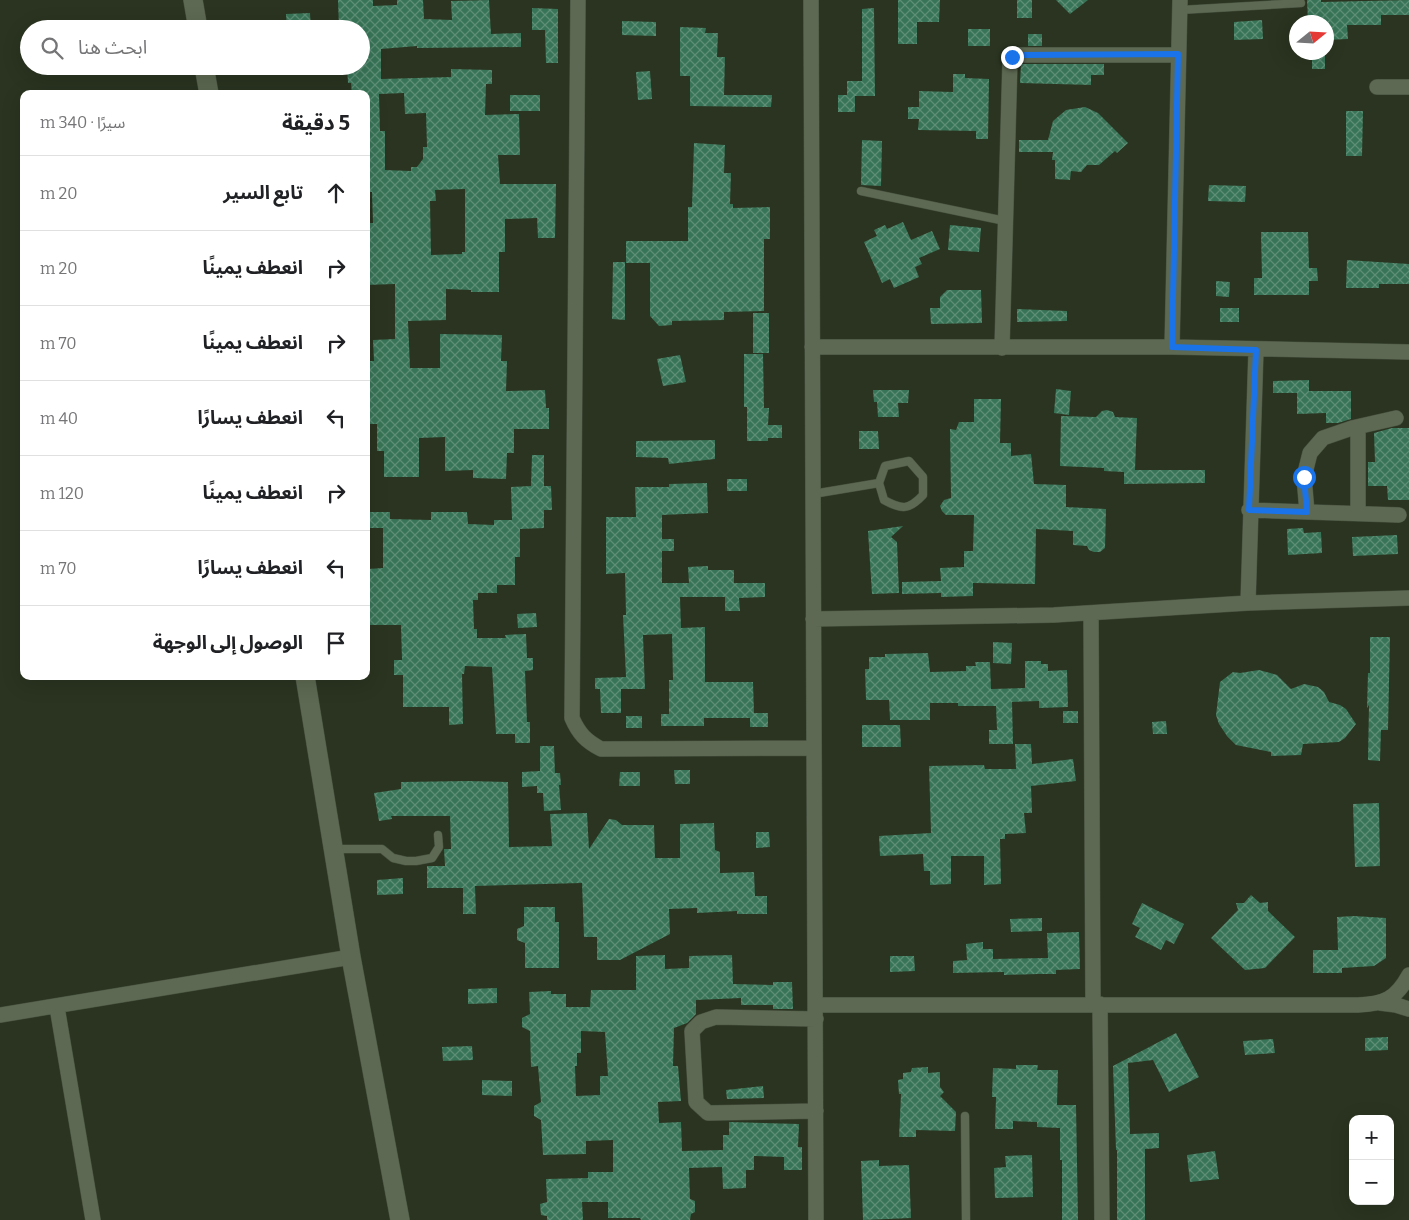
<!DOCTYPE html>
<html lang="ar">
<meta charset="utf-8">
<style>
:root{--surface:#fff;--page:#f6f6f6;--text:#202124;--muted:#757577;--line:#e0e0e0}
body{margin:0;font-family:Bitter,"Noto Sans Arabic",serif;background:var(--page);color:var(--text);direction:rtl}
.controls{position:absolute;right:15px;bottom:15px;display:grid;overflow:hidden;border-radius:10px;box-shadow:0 5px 20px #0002}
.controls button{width:45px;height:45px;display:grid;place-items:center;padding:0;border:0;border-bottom:1px solid var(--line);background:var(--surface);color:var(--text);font:25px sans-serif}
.compass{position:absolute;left:1289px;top:15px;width:45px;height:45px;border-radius:50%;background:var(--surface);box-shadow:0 5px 20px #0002;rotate:72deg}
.stop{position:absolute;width:15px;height:15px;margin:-11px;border:4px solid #1a73e8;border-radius:50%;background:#fff}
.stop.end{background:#1a73e8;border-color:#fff;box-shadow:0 1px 5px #0008}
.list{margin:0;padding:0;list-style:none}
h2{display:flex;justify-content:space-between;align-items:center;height:65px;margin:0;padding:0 20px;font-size:21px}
h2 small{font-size:16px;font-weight:400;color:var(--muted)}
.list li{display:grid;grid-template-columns:32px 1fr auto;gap:15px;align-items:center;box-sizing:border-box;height:75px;padding:0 20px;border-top:1px solid var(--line)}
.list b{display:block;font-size:19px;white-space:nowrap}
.list em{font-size:16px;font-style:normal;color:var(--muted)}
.icon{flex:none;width:28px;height:28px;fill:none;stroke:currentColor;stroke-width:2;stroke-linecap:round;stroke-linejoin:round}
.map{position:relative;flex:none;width:1409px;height:1220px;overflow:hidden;direction:ltr}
.search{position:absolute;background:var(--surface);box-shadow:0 5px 20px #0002;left:20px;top:20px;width:350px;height:55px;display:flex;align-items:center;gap:12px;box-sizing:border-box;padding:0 18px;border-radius:28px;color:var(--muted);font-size:19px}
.panel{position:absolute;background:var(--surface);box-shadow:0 5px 20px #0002;left:20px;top:90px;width:350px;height:590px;border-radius:10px;direction:rtl}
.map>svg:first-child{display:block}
.building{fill:url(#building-cross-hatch);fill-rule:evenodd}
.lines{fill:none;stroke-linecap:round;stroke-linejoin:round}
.service-casing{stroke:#47503f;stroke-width:9}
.minor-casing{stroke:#47503f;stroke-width:16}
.tertiary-casing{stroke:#47503f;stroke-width:20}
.service{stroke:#5d6952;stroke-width:8}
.minor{stroke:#5d6952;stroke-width:15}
.tertiary{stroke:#5d6952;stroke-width:19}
.route{stroke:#1a73e8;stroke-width:6}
</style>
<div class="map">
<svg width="1409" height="1220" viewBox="0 0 1409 1220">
<defs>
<pattern id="building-cross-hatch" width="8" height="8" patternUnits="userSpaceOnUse" patternTransform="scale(1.25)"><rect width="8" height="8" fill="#387457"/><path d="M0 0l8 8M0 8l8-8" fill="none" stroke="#5e8e76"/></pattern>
</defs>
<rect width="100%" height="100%" fill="#2a3420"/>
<path class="building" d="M338,0h35v6l24,-1v-5h26l1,19 28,1 -1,-19 38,-1 2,34 30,-1v14l-104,1v-2l-36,3v30l70,-2v-8l41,1v14h-6l-1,31 34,-1 1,41h-22l2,29h56l-1,54h-17l-1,-20 -32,1v33h-6v40h-28v-2l-25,-1v31l-38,1 2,47h30v-34l62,1 -1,26h6l-1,30 39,-1 1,18h3v21h-35v24h-7l-1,26 -33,-1v-8l-28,1v-34l-26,1v39h-35v-26h-7v-27h-11v-49h3l-1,-14h6l-1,-21 22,-1v-55l-29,1v-62h7l-1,-31h-6v-98h-14l-1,-11h-3l-1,-17h14v-39l-22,1zM404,93l1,21 21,-1 1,34h-4v12l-6,8h-6v4l-26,-1v-39h-5l-1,-37zM465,189v63h-3v2l-31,1 -1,-54h6l-1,-11z
M898,0h42l-1,22h-22v22h-19z
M1017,0h15v18h-15z
M1056,0h32l-18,14z
M1307,0h14v2l88,-2v15h-28v10h-34l1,14 -22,1v-18h-18z
M532,8l26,1v54h-12l-1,-33h-13z
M874,8l1,88h-20v16h-17v-17h9v-14h15v-72z
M310,13l1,16h-24l-1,-15z
M1262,20l1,19 -29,1v-18z
M622,21l34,1v14l-34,-1z
M680,27l26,1 -1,5h13l-1,24h8l-1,38h48l-1,12 -81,-1v-30h-10z
M968,29h22v17h-22z
M1028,34h14v12h-14z
M1312,52h13v17h-13z
M1021,64h83v11h-13v10l-71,-2z
M650,71l2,28 -14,1 -2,-28z
M953,74h12v4l24,1 -1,60h-12v-8l-58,-1 1,-11h-11v-12h11v-16l34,1z
M510,95h30v16h-30z
M1085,107l13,6 30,30 -11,10 -2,-2 -16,14h-12l-6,7 -10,-1 -1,9 -15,-1v-19h-3l1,-8h-34v-12h29l5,-19 13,-11z
M1346,111h17l-1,45h-16z
M862,140l20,1 -1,45 -20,-1z
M694,143l31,2 -1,28h7l-1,31h3v4l37,-1v32h-6v72l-40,1v8l-52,1v4l-13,1 -9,-10v-53h-24v-22h62v-34h4z
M1209,185l37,1 -1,16 -37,-1z
M903,222l8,18 21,-9 8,18 -21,9 3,6 -7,3 4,10 -25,11 -4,-9 -8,4 -18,-41 13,-6 -3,-6 11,-5 2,4z
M950,225l31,3 -2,24 -31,-2z
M1261,232h47l1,36h8l1,13h-9v14h-55v-17h8z
M1347,260l62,4v20h-30v4h-33z
M613,262h12v58l-13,-1z
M1216,281l14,1 -1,15 -13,-1z
M947,290h34l1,33 -51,1 -1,-16h10v-11z
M1220,308h19v14h-19z
M1017,309l50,2v10l-50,1z
M753,313h16v40h-16z
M744,354h19l1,54h5l-1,17h14v13h-14v3h-21v-34h-3z
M680,355l6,27 -23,4 -6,-27z
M1309,380v11h42v28l-13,4h-12v-10l-29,1v-21h-24v-12z
M1056,389l15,2 -2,24 -15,-2z
M873,390h36l-1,13h-10l1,14h-21l-1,-15h-3z
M974,399h27l-1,44h11v13l20,-2 3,30 32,1v22l40,2 -1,39 -5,4h-6l-5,-2 -2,-4 -14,-1v-14l-37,-2 -1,55 -62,-1v13l-32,1v-4l-39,1v-12l39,-1 -1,-13 24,-1v-16h9l1,-36h-28l-4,-4 -2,-5 4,-6 7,-2 -1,-69 6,1 3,-8h15z
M1107,410l6,2 2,5 22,1 -2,52h70v13l-81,1v-12l-20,-1v-3l-44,-2 1,-50 35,1 6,-6z
M1392,428h17v72h-21l-1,-14h-19v-24h7l-1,-29z
M859,431h19l1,18h-20z
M715,440v19l-46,5 -1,-6 -32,-1v-16z
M532,455h12v31h7l1,24h-8v18l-24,1v28h-5v28h-18v8h-19v7h-5l1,29h3v9h29l-1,-3 21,-1 1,24h6v12l-8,1 2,51h3v21h-15v-9h-19l-4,-67 -27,-1 -1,8h-2l1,50 -14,1v-18h-46v-32h-9v-15h8l-1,-35h-31l-2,-56 15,-1v-40h-17v-16h24v7l41,1v-8h36l1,12 26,1v-5h18l-1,-33 20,-1z
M727,479h20v12h-20z
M707,483l1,30 -46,2v24h12v12h-12v32h27l-1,-16 20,-1v4h26v13h31v14l-26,1 1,13h-15v-14h-45l1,31 24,-1v55h48l1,31h14v14h-18v-9h-46v8h-43v-12h8v-34h4l-1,-46 -29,1 2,54h-24v24h-20l-1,-24h-5v-11l31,-1 -3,-62h3l-1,-42 -19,1v-57h30l-1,-30h34v-3z
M903,526l-12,11 6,5 2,51 -27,1 -4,-63z
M1303,528l1,5 17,-1 1,21 -34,2 -1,-26z
M1397,535l1,19 -45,2 -1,-19z
M536,613l1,14 -19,1 -1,-14z
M1370,637h20l-2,93h-7l-1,31 -12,-1 1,-55 -2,3 1,-35h2z
M993,642l19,1 -1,21 -18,-1z
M928,653l2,19 36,-1v-5h10l-1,-4h15l1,27 34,-1v-27h16v3h7v7l19,-1 1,37 -29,1v-7l-27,1 1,42h-24v-14h8l-1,-24h-38v-3h-28v17h-40l-1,-20h-23l-1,-31h4v-12h16v-3z
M1259,670l18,5 14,14 13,-5 14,3 6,5 5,10 11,3 6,4 10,15 -11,14 -6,4 -36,2 -2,11 -30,1v-4l-35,-7 -9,-9 -8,-12 -3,-9 4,-33 13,-10 7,1z
M1063,711h15v12h-15z
M626,716h16v12h-16z
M1166,721l1,13h-14l-1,-12z
M862,725h38l1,22h-39z
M1015,744h16l1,20 41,-5 3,22 -45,5 1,27h-8l2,20 -21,1v5h-5l1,45 -17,1v-29h-33v28l-21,1v-14h-6l-1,-17 -43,2 -1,-20 52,-3 -2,-67 55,-1 1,4h31z
M540,746h14l1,27h5l1,12h-2l2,25 -17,1 -1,-18h-6v-7l-15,1v-15l18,-1z
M674,770h16v14h-15z
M620,772h20v14h-21z
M468,781l40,1 1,65 43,-1 -2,-32 37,-1 2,36 20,-30 7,1 6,5h32l1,33h25v-34l34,-1 1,27 5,2v21l34,-1 1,24h12v18h-30v-3l-40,2v-5l-28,1 1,25 -50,26h-23v-23h-13l-2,-54 -107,3 1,28h-13v-26h-36v-22h18l-1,-17h7l-1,-33h-59l1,3 -13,2 -5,-28 27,-4v-7z
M1379,803l1,63 -25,1 -2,-63z
M756,832h13l1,15 -14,1z
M403,878v16l-26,1v-15z
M1251,895l9,8 8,-1v9l27,26 -30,31 -20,2 -34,-32 27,-28 -2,-7h8z
M1142,903l42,21 -10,20 -8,-4 -5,10 -26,-13 5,-9 -8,-4z
M524,907h31v15h4v46h-34v-25l-8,-3v-11l7,-3z
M1354,916l32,2v40l-12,8 -32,2v5h-29v-23h25l-1,-33z
M1042,918v13l-31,1 -1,-13z
M1079,932l1,37 -24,1v4h-18l-34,1v-3l-51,1v-12l14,-1 -1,-16 17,-2v7h10v10l55,-1 -1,-25z
M665,955v14l24,-1v-12l43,-1 1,29 40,1v-3h19l1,27h-20v-4h-32v-7l-45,2v14l-9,9 -13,5 -1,38h5l3,35 -23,1 1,21 22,-1 1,29 41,-1v-15h6v-13l70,2 -1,23h4v23h-18v-13l-30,-1v14h-8v18l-23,1 -1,-22 -33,1 1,31 5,2v11l-4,2 -1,6h-49l-1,-2h-32v-16h-26l1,18h-36v-4l-6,-1 -1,-11 7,-2 -1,-23 42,-1v-6h25v-32l-27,1v13l-43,1 -2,-35 -7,-4v-10l7,-4 -3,-36 -7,1 -1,-36 -8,-4v-9l8,-4 -1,-22 22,-1v3h15v13h24l1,-17h45v-34zM581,1031l24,1 3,44h-8v19l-24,1 -1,-30h2v-13h4z
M890,956h24l1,15 -25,1z
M497,988v15l-29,1v-15z
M1176,1033l23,44 -30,15 -16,-32 -25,3 2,71 29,-1v15l-14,1v71h-28v-70h-1l-3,-84z
M1388,1037v13l-23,1v-13z
M1273,1039l2,14 -30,2 -2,-14z
M472,1046l1,14 -30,1 -1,-14z
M1016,1065h22l-1,5h21l-1,35h19l2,115h-16v-60h-2v-32l-23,-1v-5l-24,-1v8h-18l1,-32h-4l1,-29 23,1z
M928,1067v6l12,-1v15l4,5 -4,4 16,16 -1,19 -39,-1v7h-17l2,-43h-2l-1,-14 5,-1v-6l8,-1 1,-4z
M482,1080l30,1v15l-30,-1z
M763,1086l1,12 -37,1 -1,-9z
M1215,1151l4,28 -29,3 -3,-27z
M1032,1155l1,42 -38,1 -1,-30 12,-1 -1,-11z
M879,1160v6l30,-1 2,53 -48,2 -2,-59z"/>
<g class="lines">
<g class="service-casing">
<path id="service" d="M1180,10l121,-7
M861,191l144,30
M813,494l66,-11 5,17c18,10 25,10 39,-5v-18l-14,-16 -24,5 -6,17
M333,849h49l11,9 13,3h10l16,-3 7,-11 -1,-12
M965,1116l1,104"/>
</g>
<g class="minor-casing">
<path id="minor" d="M578,0l-6,718c7,16 14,23 29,31l212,-1
M811,0l5,1220
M1377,87h32
M812,347h360l237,5
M1172,347l8,-347
M1002,348l8,-288 2,-3 8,-2h158
M1249,510l150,5
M1307,512l-3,-35 6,-24 13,-15 29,-10 44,-10
M1358,513v-86
M1248,603l8,-253
M1091,614l2,390
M813,619l241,-4 194,-12 161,-5
M1380,1003l16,2 13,4
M1100,1004l2,216
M815,1005h543c26,-1 38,-6 51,-30
M57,1007l36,213
M0,1015l351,-58
M816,1019l-100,-2 -15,5 -9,9 4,71 12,11 108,-2"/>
</g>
<g class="tertiary-casing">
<path id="tertiary" d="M193,0l5,29
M204,66l5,28
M305,676l46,281 49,263"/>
</g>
<use href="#service" class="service"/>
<use href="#minor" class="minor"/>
<use href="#tertiary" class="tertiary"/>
</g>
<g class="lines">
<path class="route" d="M1012,57l8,-2 158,-1 -6,293 84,3 -7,160 58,2 -3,-35"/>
</g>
</svg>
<div class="controls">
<button>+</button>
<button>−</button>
</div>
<svg class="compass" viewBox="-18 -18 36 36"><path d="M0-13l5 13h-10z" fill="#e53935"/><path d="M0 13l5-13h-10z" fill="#757577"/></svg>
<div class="stop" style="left:1304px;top:477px"></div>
<div class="stop end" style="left:1012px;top:57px"></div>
<div class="search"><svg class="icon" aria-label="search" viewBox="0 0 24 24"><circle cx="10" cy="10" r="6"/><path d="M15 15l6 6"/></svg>ابحث هنا</div>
<section class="panel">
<h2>5 دقيقة<small>سيرًا · 340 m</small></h2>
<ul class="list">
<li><svg class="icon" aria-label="ahead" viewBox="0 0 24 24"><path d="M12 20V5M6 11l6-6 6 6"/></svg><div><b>تابع السير</b></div><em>20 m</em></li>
<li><svg class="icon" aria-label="right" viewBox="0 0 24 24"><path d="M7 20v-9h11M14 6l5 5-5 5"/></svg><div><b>انعطف يمينًا</b></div><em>20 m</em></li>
<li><svg class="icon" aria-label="right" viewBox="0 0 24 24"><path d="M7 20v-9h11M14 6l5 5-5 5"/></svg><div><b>انعطف يمينًا</b></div><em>70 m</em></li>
<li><svg class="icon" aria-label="left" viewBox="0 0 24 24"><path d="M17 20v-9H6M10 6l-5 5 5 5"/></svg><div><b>انعطف يسارًا</b></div><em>40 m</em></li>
<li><svg class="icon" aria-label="right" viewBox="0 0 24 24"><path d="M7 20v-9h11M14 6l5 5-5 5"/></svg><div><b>انعطف يمينًا</b></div><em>120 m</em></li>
<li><svg class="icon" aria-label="left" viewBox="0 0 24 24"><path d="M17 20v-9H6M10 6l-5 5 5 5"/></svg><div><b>انعطف يسارًا</b></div><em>70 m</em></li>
<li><svg class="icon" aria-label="arrive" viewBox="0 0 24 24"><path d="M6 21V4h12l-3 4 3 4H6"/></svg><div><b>الوصول إلى الوجهة</b></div></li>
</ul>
</section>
</div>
